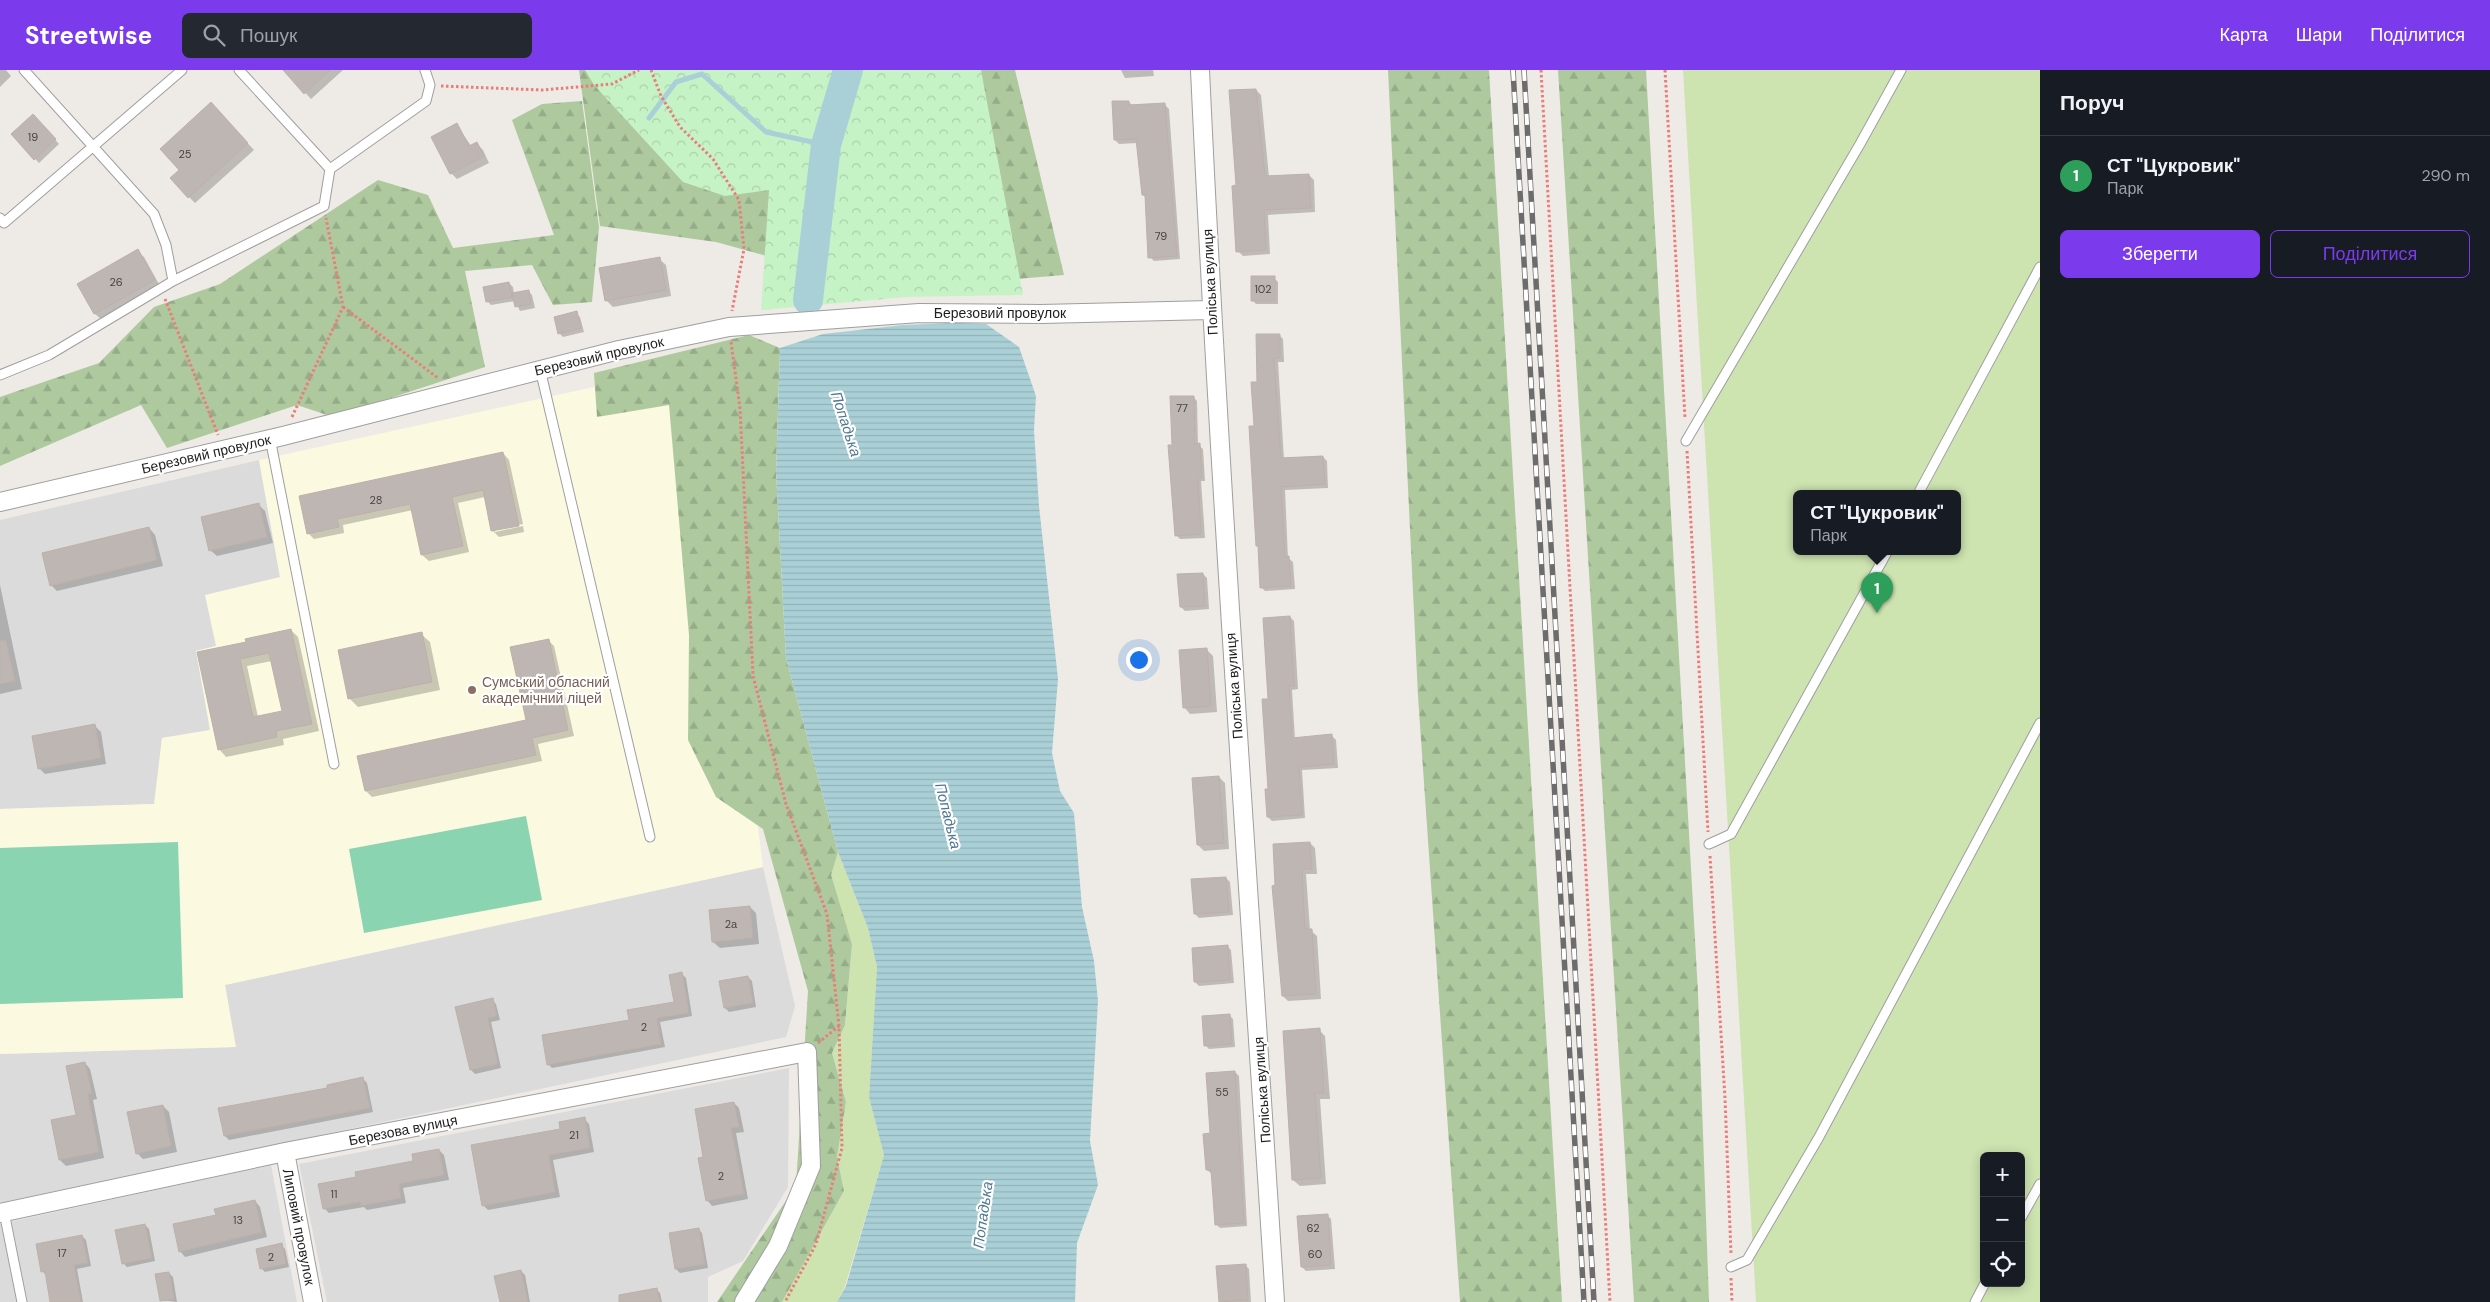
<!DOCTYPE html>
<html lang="uk">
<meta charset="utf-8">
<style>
:root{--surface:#171b24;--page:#242831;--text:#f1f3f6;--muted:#9ea1a6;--line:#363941;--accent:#7c3aed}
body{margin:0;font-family:"DM Sans",sans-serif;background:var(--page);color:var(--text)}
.controls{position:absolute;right:15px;bottom:15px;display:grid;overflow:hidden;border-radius:8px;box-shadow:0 2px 12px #0003}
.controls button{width:45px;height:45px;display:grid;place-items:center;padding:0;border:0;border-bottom:1px solid var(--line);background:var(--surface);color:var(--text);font:25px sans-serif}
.you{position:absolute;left:1138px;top:589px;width:18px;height:18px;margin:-12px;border:4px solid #fff;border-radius:50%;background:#1a73e8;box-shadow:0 0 0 8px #1a73e833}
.badge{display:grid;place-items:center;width:32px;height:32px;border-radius:50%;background:var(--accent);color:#fff;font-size:16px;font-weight:700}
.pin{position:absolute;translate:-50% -41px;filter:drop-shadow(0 1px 2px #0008)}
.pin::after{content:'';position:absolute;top:26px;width:18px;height:15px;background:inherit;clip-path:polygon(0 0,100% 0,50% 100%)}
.popup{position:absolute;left:1793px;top:420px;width:168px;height:65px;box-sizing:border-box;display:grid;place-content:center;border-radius:8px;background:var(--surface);filter:drop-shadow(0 1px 4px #0005);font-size:16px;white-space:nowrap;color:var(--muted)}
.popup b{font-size:19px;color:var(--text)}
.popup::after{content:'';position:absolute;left:50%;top:100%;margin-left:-10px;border:10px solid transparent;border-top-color:var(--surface)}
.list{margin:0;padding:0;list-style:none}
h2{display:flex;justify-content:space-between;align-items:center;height:65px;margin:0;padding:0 20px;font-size:21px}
h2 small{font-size:16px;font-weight:400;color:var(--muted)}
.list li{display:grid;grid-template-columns:32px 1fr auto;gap:15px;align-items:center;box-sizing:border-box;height:80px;padding:0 20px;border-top:1px solid var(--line)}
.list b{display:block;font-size:19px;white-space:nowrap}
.list p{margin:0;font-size:16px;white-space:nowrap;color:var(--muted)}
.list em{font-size:16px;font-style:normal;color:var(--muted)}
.actions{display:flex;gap:10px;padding:15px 20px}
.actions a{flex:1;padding:11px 0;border:1px solid var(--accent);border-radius:8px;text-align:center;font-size:18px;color:var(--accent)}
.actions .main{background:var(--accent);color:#fff}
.icon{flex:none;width:28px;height:28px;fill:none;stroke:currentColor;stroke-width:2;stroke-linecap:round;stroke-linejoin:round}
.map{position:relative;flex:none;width:2040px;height:1232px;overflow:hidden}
header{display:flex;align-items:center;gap:30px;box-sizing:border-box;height:70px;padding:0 25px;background:var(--accent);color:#fff}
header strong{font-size:24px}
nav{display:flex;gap:28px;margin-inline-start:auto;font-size:18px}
.search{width:350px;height:45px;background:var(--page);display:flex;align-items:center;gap:12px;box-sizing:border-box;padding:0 18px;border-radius:8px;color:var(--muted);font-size:19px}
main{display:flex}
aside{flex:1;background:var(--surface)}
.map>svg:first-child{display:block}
.residential{fill:#dcdbdb}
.education{fill:#fbf9e0}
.grass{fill:#cde3b0;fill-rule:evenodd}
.forest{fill:url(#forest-firs)}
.park{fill:url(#park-crowns)}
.pitch{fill:#8bd4b2}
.water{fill:url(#water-rules)}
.shadow{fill:#0003;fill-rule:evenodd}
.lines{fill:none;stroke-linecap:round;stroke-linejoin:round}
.stream{stroke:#aad0d7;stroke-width:5}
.river{stroke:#aad0d7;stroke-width:30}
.building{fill:#beb6b2;stroke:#beb0a9;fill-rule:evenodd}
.service-casing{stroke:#9f9f9f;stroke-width:11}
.minor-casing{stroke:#9f9f9f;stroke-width:20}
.path{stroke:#eb7c79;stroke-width:3;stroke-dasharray:2.5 2.5;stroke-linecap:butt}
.service{stroke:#fff;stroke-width:9}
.minor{stroke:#fff;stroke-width:18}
.rail-casing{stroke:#6c6c6c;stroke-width:5.5}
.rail{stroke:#fff;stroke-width:4;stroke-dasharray:11;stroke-linecap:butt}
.education-dot{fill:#8d6e63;stroke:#fff;stroke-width:2}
.labels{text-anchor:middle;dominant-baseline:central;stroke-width:4.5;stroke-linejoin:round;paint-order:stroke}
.number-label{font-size:11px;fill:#464443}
.street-label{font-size:14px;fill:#1e1e1e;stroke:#fff}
.education-label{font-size:14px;fill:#785e54;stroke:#fff;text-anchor:start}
.water-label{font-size:15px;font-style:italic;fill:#4e7794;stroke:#fff}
</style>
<header>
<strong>Streetwise</strong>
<div class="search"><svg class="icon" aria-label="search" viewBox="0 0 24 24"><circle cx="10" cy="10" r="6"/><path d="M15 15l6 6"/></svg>Пошук</div>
<nav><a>Карта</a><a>Шари</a><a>Поділитися</a></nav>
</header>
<main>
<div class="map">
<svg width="2040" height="1232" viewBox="0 0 2040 1232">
<defs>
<pattern id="forest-firs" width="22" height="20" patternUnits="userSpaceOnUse" patternTransform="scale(1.25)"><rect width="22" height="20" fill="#aec99e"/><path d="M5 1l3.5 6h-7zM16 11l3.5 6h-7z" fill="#95ac88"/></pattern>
<pattern id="park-crowns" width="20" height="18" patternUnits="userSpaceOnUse" patternTransform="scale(1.25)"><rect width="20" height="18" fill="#c6f3c6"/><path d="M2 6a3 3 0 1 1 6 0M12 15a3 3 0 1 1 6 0" fill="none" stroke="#aad0aa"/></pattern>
<pattern id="water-rules" width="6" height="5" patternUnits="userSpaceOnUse" patternTransform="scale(1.25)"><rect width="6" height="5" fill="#aad0d7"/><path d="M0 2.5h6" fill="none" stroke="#92b2b8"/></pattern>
</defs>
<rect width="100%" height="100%" fill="#eeeae5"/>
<path class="residential" d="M259,390l21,117 -64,69 -20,5 15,79 -49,8 -7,66 -155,5v-289z
M763,797l32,139 -9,31 -786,166v-149l235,-7 -10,-62z
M789,998l-1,119 -45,74 -35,16v25h-381l-28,-138z
M271,1095l26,137h-297v-78z"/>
<path class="education" d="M699,294l64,503 -538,118 11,62 -236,7v-245l154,-5 8,-66 48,-8 -14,-79 20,-5 -11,-51 75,-18 -21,-117z"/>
<path class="grass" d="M1683,0h357v1232h-284zM1797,424h160v58h-160zM1984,1086h37v127h-37z
M838,782l30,76 9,39 -8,130 15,58 -39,131 -8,16h-55l62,-111 -7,-34 9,-55 -14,-49 13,-28 7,-81 -22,-69z"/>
<path class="forest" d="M579,0h436l49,205 -200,17 -76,-30 -72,-20 -116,-16z
M1388,0h101l73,1232h-102l-42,-606z
M1558,0h88l52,923 11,309h-75z
M582,31l17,126 -7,75 -39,3 -21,-40 -67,6 20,96 -152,50 -36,-12 -130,43 -26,-43 -141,61v-69l99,-34 55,-56 66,-23 158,-104 50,15 25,53 101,-13 -42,-115 30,-16z
M749,265l31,13 -4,124 10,186 52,194 -7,23 21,69 -7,81 -13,28 14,49 -9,55 7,34 -62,111h-65l79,-116 12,-195 -45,-162 -47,-32 -28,-57 1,-105 -20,-230 -72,12 -3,-44z"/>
<path class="park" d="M585,0h396l42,225 -117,2 -145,13 8,-120 -44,6 -42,-14 -89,-97z"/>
<path class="pitch" d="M526,746l16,84 -178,33 -15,-84z
M178,772l5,156 -183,6v-156z"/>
<path class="water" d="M954,253l32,1 33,23 17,49 -2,34 5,76 19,173 -6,74 8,38 14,22 8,94 12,54 4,40 -8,140 8,44 -21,58 -2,59h-238l9,-16 38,-131 -15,-58 8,-130 -9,-39 -30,-76 -52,-194 -10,-186 4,-124 43,-14 80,-9z"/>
<path class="shadow" d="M0,0h6l5,6 -11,11z
M284,0h59l-32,29z
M1121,0h32l1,6 -29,2z
M1256,20l5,5 8,82 40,-2 5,5 1,32 -47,3 2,39 -27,2 -5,-5 -1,-64z
M1129,32l4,4 32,-1 4,4 11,150 -26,2 -4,-4 -4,-59 -3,-3 -5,-52 -19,1 -4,-4z
M217,40l37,40 -59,53 -6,-6z
M33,45l26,29 -20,19 -27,-29z
M457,55l14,21 5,-3 7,7 6,13 -32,16 -6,-6z
M137,181l7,6 16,29 -58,34 -7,-6 -16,-29z
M659,189l7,6 5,31 -58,11 -7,-7z
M1274,208l4,4v22h-22l-4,-4z
M509,213l4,4 1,7 14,-3 4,4 3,13 -15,3 -5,-10 -24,4 -4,-4z
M576,243l4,4 4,15 -21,5 -4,-4z
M1279,265l4,4 1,23h-6l6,97 39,-2 4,4 1,27 -43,2 3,68 5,4 2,27 -30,2 -4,-4 -2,-40 -2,-2 -1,-118 2,-44z
M1193,327l4,4 1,44 5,4 2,32h-4l4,57 -25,1 -4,-4 -3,-89z
M503,383l6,7 14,64 -28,5v3l28,-6 1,6 -25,5 -6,-6 -8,-34 -27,6 11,49 -40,9 -7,-6 -9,-45 -70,15 1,8 -30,6 -6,-6 -8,-36z
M259,435l6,6 8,32 -56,13 -7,-6z
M149,458l6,7 8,31 -106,25 -6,-6z
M1203,504l4,4 2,31 -24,2 -4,-4z
M0,515l22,104 -22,5z
M1290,547l4,4 4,68 -6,1 3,49 37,-3 4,4 2,28 -36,2 3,48 -33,3 -4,-4 1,-27z
M291,560l7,7 21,94 -36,8 1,6 -58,12 -7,-8 -21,-96 49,-10zM272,591l11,51 -25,5 -11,-51z
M421,564l9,8 10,48 -82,17 -8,-8z
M548,570l6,6 20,90 -36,8 4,17 -170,36 -6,-6 161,-70z
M1207,580l6,6 4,56 -27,2 -6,-7z
M95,656l6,6 5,32 -61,10 -6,-6z
M1219,707l6,6 4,66 -25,2 -6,-6z
M1310,773l5,5 2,26h-11l4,56 7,6 4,63 -33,2 -5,-5 -6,-110z
M1226,808l4,4 3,33 -34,3 -4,-4z
M750,837l6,6 3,31 -39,4 -7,-6z
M1227,876l4,4 3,33 -35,3 -4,-4z
M682,904l4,4 6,38 -32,6 5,25 -113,21 -4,-4 82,-43 45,-18z
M748,907l4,4 4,26 -27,5 -4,-4 -4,-26z
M492,930l4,4 4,16 -9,2 10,46 -26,6 -4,-4z
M1229,945l4,4 2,28 -26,2 -4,-4z
M1319,960l6,6 5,63h-10l6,85 -26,2 -7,-6z
M85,993l5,6 7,30 -4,1 11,58 -38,8 -6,-6 -7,-39 25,-5z
M1235,1002l4,4 8,150 -27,2 -4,-4 -4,-50 -5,-4 4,-36z
M363,1009l4,4 6,29 -144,28 -4,-4 -5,-27 109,-20z
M734,1033l5,5 5,24 -8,1 12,66 -36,7 -5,-6 -2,-42z
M163,1036l6,6 8,40 -34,7 -6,-6z
M584,1049l5,5 5,28 -41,8 7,37 -72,13 -5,-5 78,-75z
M439,1080l5,5 5,25 -46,8 3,15 -39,7 -3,-3 -35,6 -5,-5z
M255,1131l5,6 7,30 -82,20 -5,-6 37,-35z
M1327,1145l4,4 4,50 -29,2 -4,-4z
M145,1155l4,4 6,32 -28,6 -4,-4z
M698,1159l4,4 6,35 -28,5 -4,-4z
M82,1166l4,4 5,26 -14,3 6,33h-32l-4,-26 -5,-5z
M281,1175l4,4 4,18 -24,5 -4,-4z
M1245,1195l4,4 2,33h-30l-3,-35z
M521,1201l4,4 5,27h-29z
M169,1203l4,4 4,25 -16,-2z
M656,1219l4,4 2,9h-32z"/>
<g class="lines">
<path class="stream" d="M649,48l27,-36 26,-8 64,58 60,13"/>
<path class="river" d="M808,230l18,-155 22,-75"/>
</g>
<path class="building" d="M283,0h47l-26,24z
M1256,19l9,87 44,-2 2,34 -47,2 2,40 -30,2 -4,-66 4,-1 -7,-95z
M1112,31h17v4l36,-2 12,153 -29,2 -3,-63h-3l-6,-56 -22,1z
M211,32l37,41 -60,55 -18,-20 9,-8 -19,-21z
M33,44l23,25 -22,21 -23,-26z
M457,53l12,23 8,-4 7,14 -34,18 -19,-37z
M138,179l17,31 -61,34 -17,-30z
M660,187l6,33 -61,11 -6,-33z
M1251,206h24v25h-24z
M509,212l3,15 -26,5 -3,-15z
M529,220l2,14 -16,3 -3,-14z
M577,241l4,17 -23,6 -4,-17z
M1256,264h24v24h-6l7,100 42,-2 2,28 -44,3 4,70 4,-1 2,30 -31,2 -2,-42h-2l-7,-120h5l-3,-44h6z
M1170,326h24l1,48 5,-1 2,35h-4l3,56 -26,2 -7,-91h4z
M503,382l16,74 -28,5 -8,-41 -31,7 11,49 -42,9 -11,-51 -73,15 2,8 -32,7 -8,-38z
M259,433l8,34 -58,14 -8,-34z
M149,457l8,33 -107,26 -8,-33z
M1203,503l2,33 -25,1 -3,-33z
M1290,546l4,70h-5l3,52 40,-4 2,30 -35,3 3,48 -35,2 -2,-28h3l-6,-90h6l-5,-81z
M291,559l21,95 -36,7 1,6 -59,13 -21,-98 49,-10 -1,-3zM269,583l13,58 -29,6 -13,-58z
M422,562l10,50 -84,17 -10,-49z
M549,569l19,91 -36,8 4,17 -171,36 -8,-35 169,-36 -16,-73z
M0,571h6l9,40 -15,3z
M1207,578l4,58 -28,2 -4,-58z
M95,654l6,34 -63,11 -6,-33z
M1219,706l5,67 -27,2 -5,-67z
M1310,772l2,27h-10l3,60h7l4,65 -34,2 -10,-110 3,-1 -2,-41z
M1226,807l3,35 -35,2 -3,-35z
M750,836l3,32 -41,4 -3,-32z
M1228,875l2,35 -36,2 -2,-34z
M682,902l7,41 -32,5 4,26 -114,21 -5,-30 87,-15 -2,-10 47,-8 -5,-27z
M748,906l5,27 -29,5 -5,-27z
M493,928l4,18 -9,2 10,46 -28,6 -15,-63z
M1230,944l2,30 -28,2 -2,-30z
M1320,958l4,65h-9l6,85 -29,2 -9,-149z
M85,992l7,32h-4l11,58 -40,8 -8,-40 25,-5 -10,-49z
M1235,1001l9,152 -29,2 -4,-55h-5l-3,-36 7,-1 -4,-60z
M363,1007l7,31 -146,28 -6,-28 109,-20v-3z
M734,1032l5,25 -8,1 13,66 -38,7 -8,-43 5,-1 -8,-48z
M163,1035l8,41 -35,8 -9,-42z
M585,1047l5,31 -41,7 6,37 -73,14 -11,-61 89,-16 -1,-7z
M439,1079l5,26 -45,9 2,14 -40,8 -1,-4 -37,7 -5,-25 38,-7 -1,-5 58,-11 -1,-7z
M255,1130l7,32 -83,20 -6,-28 43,-9 -2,-6z
M1328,1144l3,51 -30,2 -4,-51z
M145,1154l7,34 -30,6 -7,-34z
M699,1158l6,36 -30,5 -6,-36z
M82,1165l6,28 -14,2 7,37h-31l-5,-31 -4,1 -5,-28z
M282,1173l4,21 -26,5 -4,-20z
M1246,1194l2,36 -29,2 -3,-36z
M521,1200l7,32h-28l-6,-26z
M169,1202l5,27 -14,2 -5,-27z
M657,1218l3,14h-41v-7z"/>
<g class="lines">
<g class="service-casing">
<path id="service" d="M24,0l130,144 12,31 7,36
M330,99l96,-68 4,-16 -5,-15
M0,148l4,5 178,-153
M540,299l110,468
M0,305l49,-20 124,-74 151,-75 6,-37 -91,-99
M270,368l64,326
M1686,371l174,-297 41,-74
M1918,424l122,-227
M1709,774l22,-10 156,-282
M4,1142l18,90
M2021,1148l19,-34
M1731,1197l16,-7 72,-123 221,-414
M1975,1232l10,-19"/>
</g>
<g class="minor-casing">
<path id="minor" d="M1200,0c19,411 49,821 75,1232
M0,432l283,-66 336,-86 110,-23 190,-14 122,1 170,-4
M285,1082l28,150
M0,1143l285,-61 522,-100 4,114 -33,80 -34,56"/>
</g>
<path class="path" d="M651,0l10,26 19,31 33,32 26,41 5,49 -12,62
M1541,0l69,1232
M1665,0l20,348
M441,16l101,4 70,-6 27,-14
M165,229l53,136
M343,237l95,71
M731,272l9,66 13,268 33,128 41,110 12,112 3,122 -26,96 -31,58
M292,347l51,-110 -17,-89
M1687,381l21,381
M1710,786l15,242 6,156
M818,973l21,-17
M1731,1208l1,24"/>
<use href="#service" class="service"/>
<use href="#minor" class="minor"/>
<g class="rail-casing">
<path id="rail" d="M1513,0l71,1232
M1524,0l70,1232"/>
</g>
<use href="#rail" class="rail"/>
</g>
<circle class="education-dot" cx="472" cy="620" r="5"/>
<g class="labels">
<g class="number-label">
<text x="33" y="67">19</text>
<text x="185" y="84">25</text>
<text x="1161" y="166">79</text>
<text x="116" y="212">26</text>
<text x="1263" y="219">102</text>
<text x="1182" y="338">77</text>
<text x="376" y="430">28</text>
<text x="731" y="854">2а</text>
<text x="644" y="957">2</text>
<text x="1222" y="1022">55</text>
<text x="574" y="1065">21</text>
<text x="721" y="1106">2</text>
<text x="334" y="1124">11</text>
<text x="238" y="1150">13</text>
<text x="1313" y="1158">62</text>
<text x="62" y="1183">17</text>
<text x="1315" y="1184">60</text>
<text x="271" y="1187">2</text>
</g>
<g class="street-label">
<text transform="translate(1210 212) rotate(-93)">Поліська вулиця</text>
<text x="1000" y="243">Березовий провулок</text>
<text transform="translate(599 286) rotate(-13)">Березовий провулок</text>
<text transform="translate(206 384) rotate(-13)">Березовий провулок</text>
<text transform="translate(1234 616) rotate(-94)">Поліська вулиця</text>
<text transform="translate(1262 1020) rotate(-94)">Поліська вулиця</text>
<text transform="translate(403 1060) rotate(-11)">Березова вулиця</text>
<text transform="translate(299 1157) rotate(79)">Липовий провулок</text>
</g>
<g class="education-label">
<text x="482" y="612">Сумський обласний<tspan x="482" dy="16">академічний ліцей</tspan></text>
</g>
<g class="water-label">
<text transform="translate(846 354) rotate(72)">Попадька</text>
<text transform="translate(948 746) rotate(76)">Попадька</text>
<text transform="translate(983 1145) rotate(-82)">Попадька</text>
</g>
</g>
</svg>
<div class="controls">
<button>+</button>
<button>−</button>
<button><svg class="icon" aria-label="locate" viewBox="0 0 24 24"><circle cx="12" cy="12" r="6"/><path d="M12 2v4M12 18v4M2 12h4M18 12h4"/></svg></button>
</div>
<div class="you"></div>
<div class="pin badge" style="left:1877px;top:543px;background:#2e9e5b">1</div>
<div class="popup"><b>СТ &quot;Цукровик&quot;</b>Парк</div>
</div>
<aside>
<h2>Поруч<small></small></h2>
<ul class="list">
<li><span class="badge" style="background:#2e9e5b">1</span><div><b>СТ &quot;Цукровик&quot;</b><p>Парк</p></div><em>290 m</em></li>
</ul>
<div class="actions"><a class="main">Зберегти</a><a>Поділитися</a></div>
</aside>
</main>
